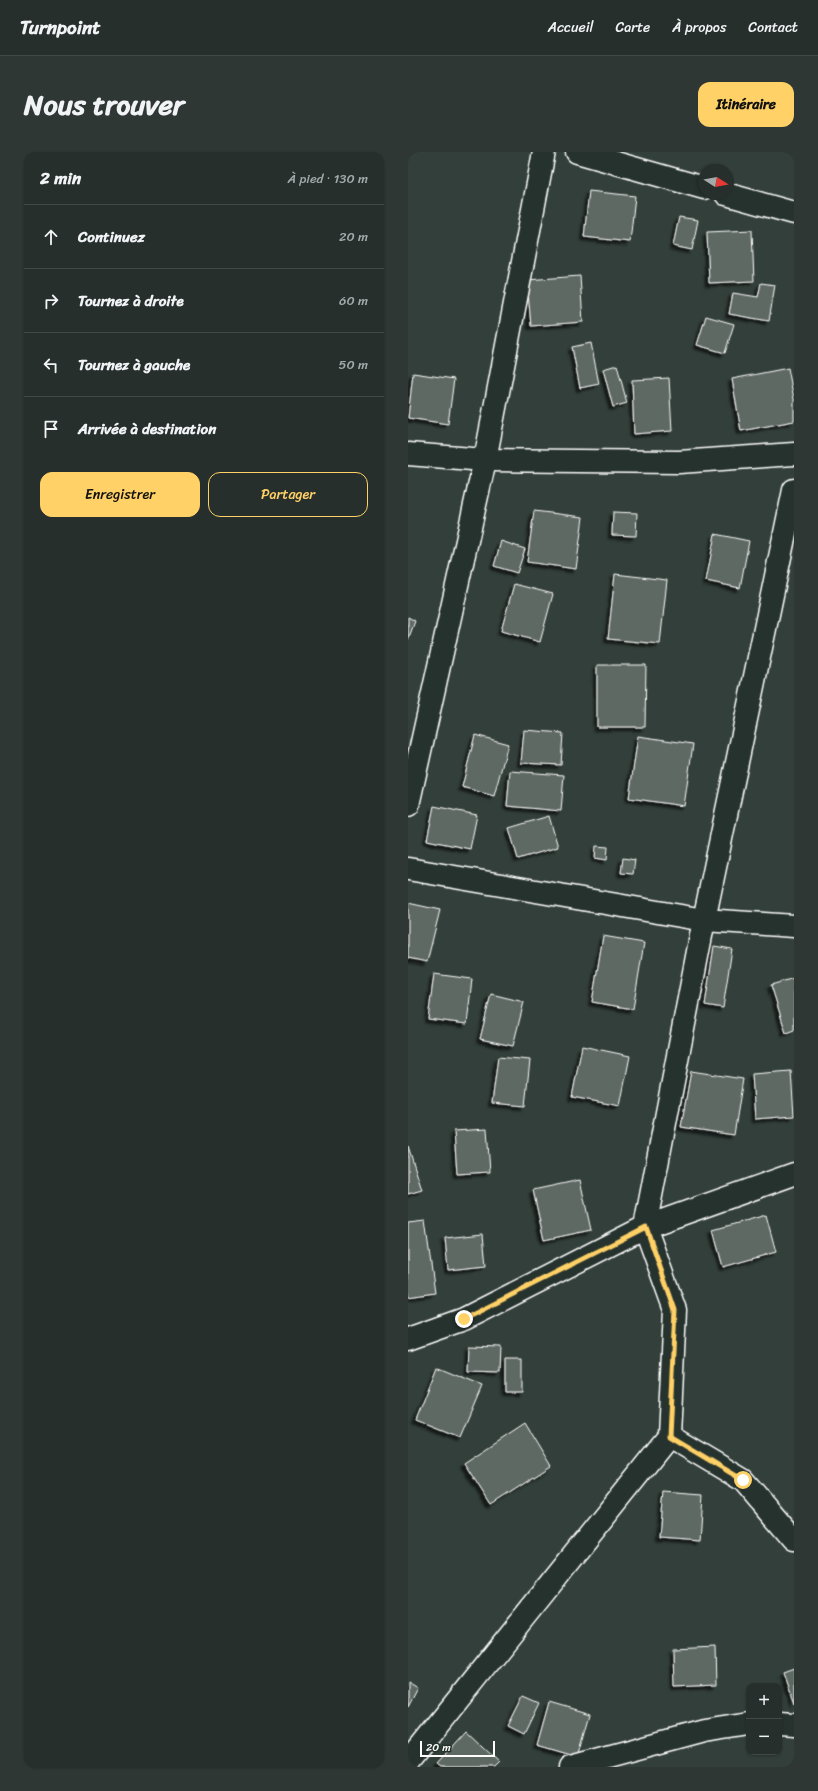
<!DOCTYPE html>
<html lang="fr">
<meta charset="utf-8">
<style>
:root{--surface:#262f2c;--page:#2e3734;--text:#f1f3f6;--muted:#a4a9a9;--line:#424a48;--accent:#ffd166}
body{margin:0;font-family:Sriracha,sans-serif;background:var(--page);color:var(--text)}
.controls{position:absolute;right:12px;bottom:12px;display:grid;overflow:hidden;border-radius:8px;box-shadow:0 1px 3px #0004}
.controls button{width:36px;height:36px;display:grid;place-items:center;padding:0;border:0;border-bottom:1px solid var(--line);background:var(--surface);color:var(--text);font:20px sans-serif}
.compass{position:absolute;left:290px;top:12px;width:36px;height:36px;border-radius:50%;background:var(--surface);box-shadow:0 1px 3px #0004;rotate:101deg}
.scale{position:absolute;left:12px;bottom:10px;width:75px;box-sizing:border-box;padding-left:4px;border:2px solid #fff;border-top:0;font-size:11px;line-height:14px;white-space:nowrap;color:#fff;-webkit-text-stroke:3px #26332d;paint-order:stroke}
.stop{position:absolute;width:12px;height:12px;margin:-9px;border:3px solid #ffd166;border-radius:50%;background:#fff}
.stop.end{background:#ffd166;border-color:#fff;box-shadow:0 1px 4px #0008}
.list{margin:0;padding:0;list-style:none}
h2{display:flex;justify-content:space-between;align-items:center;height:52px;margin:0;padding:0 16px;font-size:17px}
h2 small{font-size:13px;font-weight:400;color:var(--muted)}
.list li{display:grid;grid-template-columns:26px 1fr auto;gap:12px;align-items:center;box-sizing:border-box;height:64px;padding:0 16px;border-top:1px solid var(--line)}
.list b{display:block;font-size:15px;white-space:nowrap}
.list em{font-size:13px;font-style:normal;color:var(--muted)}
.actions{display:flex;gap:8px;padding:12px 16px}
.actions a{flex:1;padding:9px 0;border:1px solid var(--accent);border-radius:12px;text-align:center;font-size:14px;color:var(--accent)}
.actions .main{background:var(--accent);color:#111}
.icon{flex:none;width:22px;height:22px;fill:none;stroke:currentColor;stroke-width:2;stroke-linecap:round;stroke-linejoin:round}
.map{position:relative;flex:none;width:386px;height:1615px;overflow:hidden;border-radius:12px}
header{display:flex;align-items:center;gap:24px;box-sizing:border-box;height:56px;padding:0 20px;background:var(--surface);border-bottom:1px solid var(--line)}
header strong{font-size:19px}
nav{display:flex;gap:22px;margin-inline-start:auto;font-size:14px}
.intro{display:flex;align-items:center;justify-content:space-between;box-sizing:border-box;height:96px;padding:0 24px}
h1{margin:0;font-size:28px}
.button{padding:10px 18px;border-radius:12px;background:var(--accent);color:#111;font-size:14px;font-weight:700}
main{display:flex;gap:24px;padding:0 24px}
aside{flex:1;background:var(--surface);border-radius:12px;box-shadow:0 1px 3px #0004}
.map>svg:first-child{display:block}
.building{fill:#5f6964;stroke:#fff;filter:url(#shadow)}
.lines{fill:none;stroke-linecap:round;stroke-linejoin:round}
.street-casing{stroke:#fff;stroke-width:25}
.secondary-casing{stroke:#fff;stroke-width:25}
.street{stroke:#26332d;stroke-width:22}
.secondary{stroke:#26332d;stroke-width:22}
.route{stroke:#ffd166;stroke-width:5}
</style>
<header>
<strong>Turnpoint</strong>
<nav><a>Accueil</a><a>Carte</a><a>À propos</a><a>Contact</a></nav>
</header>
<div class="intro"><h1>Nous trouver</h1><a class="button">Itinéraire</a></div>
<main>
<aside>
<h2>2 min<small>À pied · 130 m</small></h2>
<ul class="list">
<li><svg class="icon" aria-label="ahead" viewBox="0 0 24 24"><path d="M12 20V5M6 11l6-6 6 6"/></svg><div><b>Continuez</b></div><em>20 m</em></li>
<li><svg class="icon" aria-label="right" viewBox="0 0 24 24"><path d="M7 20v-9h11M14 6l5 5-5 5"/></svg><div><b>Tournez à droite</b></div><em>60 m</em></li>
<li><svg class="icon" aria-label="left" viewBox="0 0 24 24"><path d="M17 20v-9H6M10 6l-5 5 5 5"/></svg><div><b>Tournez à gauche</b></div><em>50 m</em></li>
<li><svg class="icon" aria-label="arrive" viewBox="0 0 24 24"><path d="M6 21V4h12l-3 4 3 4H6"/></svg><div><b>Arrivée à destination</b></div></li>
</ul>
<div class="actions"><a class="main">Enregistrer</a><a>Partager</a></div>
</aside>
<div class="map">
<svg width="386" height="1615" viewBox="0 0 386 1615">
<defs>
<filter id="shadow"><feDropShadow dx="-3.5" dy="3.5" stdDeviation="1" flood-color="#0009"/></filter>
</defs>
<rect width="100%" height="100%" fill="#333f3a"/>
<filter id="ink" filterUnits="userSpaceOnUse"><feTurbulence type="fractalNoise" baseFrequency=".025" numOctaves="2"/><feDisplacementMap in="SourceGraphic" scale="8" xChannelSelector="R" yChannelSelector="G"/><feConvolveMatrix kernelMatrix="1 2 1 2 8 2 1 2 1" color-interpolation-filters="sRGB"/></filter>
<g filter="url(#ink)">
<path class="building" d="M181,39l46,5 -5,46 -46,-5z
M271,65l19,3 -6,30 -19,-4z
M344,78l2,51 -45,2 -2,-51z
M172,124l3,46 -52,4 -4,-46z
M353,131l14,2 -6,36 -40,-7 4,-21 25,4z
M298,164l28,8 -9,29 -28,-8z
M183,191l8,41 -19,4 -8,-41z
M209,213l10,38 -14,4 -10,-38z
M380,216l6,31v22l-53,10 -9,-52z
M5,221l41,6 -6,45 -40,-6z
M261,226l3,53 -38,3 -2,-54z
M126,359l49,6 -7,52 -49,-7z
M205,360l24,1 -1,23 -24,-1z
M307,382l34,7 -9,47 -34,-7z
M93,389l24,8 -8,24 -23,-7z
M207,422l52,6 -7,64 -52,-5z
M106,432l39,10 -13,48 -39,-11z
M0,465l7,4 -7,19z
M189,513h49l-1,62h-48z
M116,578l39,3 -2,32 -40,-2z
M67,583l33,9 -14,52 -32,-9z
M230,584l55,8 -9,62 -55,-8z
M102,619l54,4 -3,36 -54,-5z
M26,654l43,9 -7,34 -43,-9z
M141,664l9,31 -40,12 -9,-31z
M188,694l12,1 -1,13 -12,-2z
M215,706l12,2 -2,14 -12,-1z
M0,751l32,7 -13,52 -19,-4z
M195,784l41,7 -11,66 -41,-7z
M306,794l18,3 -9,59 -18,-3z
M26,822l38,5 -5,45 -39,-5z
M386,826v52l-8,3 -15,-48z
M83,842l33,8 -11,44 -33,-7z
M174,894l48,10 -10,50 -48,-9z
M90,905l32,3 -5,46 -33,-3z
M283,919l52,8 -9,56 -53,-8z
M383,919l3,45 -39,3 -3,-45z
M79,977l3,43 -33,2 -3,-43z
M0,994l14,44 -14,4z
M172,1028l11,50 -47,10 -11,-50z
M358,1063l10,37 -53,15 -10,-37z
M17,1069l10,72 -27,4v-74z
M75,1082l3,32 -38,4 -3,-32z
M61,1194l32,1 -1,26 -32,-1z
M97,1208h17v32h-17z
M28,1215l46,19 -22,52 -45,-18z
M117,1271l26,43 -60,39 -27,-42z
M255,1340l40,3 -3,45 -41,-3z
M307,1495l1,38 -42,2 -1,-38z
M386,1516v35l-11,-31z
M0,1530l10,6 -10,19z
M115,1544l16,7 -15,31 -16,-8z
M141,1550l41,12 -12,43 -41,-12z
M58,1579l33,31 -5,5h-54l-4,-3z"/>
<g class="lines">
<g class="street-casing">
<path id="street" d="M169,0l127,36
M318,42l68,19
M0,653l77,-345 59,-308
M0,717l296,51 90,6
M0,1187l56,-20 181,-92 149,-53
M261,1284l74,44 51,60
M371,1572l15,1
M0,1610l261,-326 6,-126 -30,-83 59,-307 90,-430
M162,1615l134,-36 45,-7"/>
</g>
<g class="secondary-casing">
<path id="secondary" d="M0,302l77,6 194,2 115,-8"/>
</g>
<use href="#street" class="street"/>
<use href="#secondary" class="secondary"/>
</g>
</g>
<g class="lines" filter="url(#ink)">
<path class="route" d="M56,1167l182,-92 29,83 -6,126 74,44"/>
</g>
</svg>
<div class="controls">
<button>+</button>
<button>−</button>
</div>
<svg class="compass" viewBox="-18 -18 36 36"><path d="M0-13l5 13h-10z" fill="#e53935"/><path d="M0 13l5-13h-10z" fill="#a4a9a9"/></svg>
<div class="scale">20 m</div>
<div class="stop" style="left:335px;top:1328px"></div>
<div class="stop end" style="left:56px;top:1167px"></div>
</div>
</main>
